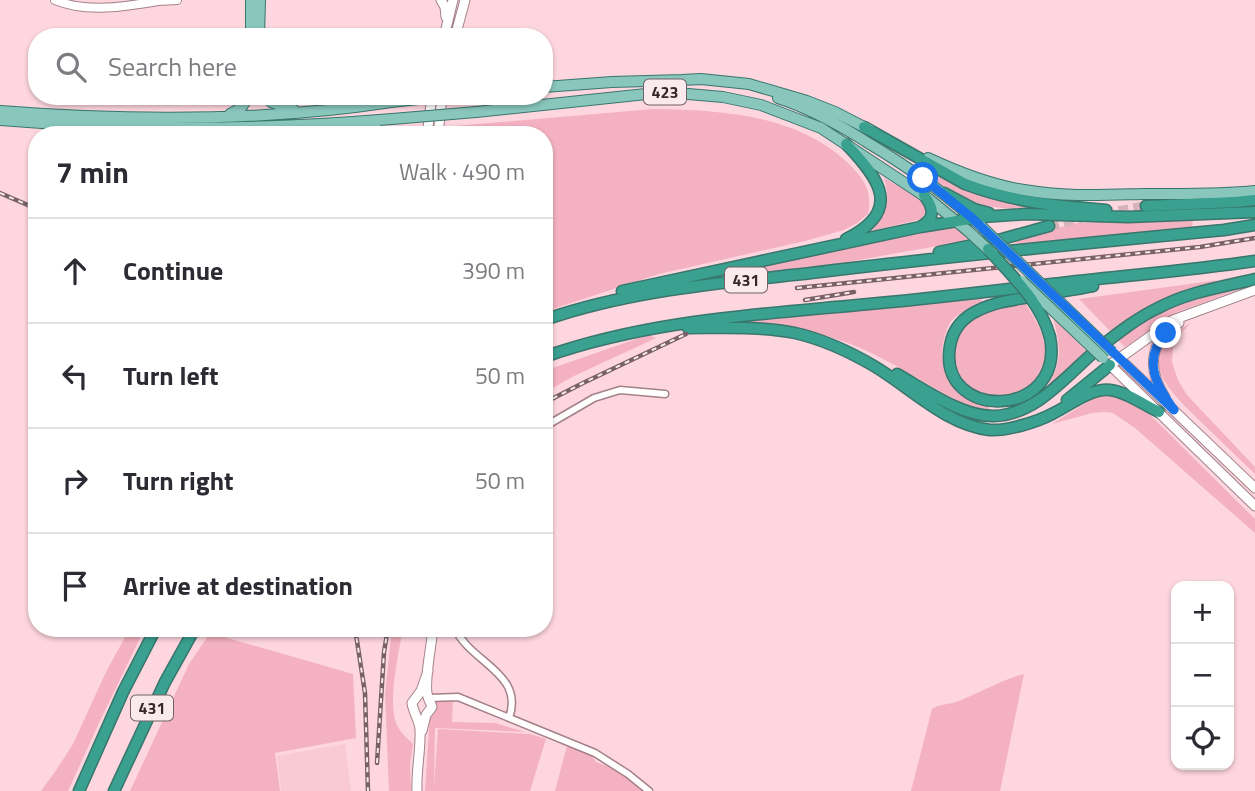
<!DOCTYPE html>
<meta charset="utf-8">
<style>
:root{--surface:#fff;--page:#f2f2f3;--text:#2b2b33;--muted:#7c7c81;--line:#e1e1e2}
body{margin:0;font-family:"Titillium Web",sans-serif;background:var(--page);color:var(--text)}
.controls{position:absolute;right:21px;bottom:21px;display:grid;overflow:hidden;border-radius:14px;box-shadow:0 2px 5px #0004}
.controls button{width:63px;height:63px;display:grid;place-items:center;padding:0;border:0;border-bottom:2px solid var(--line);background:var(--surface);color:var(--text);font:35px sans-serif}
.stop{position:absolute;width:21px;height:21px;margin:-16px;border:5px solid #1a73e8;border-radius:50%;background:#fff}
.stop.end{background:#1a73e8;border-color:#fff;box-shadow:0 2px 7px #0008}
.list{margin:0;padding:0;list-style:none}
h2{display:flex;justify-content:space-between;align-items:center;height:91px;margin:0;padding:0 28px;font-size:30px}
h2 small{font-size:23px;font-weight:400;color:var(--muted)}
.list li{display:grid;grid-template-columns:46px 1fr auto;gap:21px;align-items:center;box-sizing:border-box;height:105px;padding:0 28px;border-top:2px solid var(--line)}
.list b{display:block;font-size:26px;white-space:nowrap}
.list em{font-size:23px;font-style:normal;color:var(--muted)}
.icon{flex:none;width:38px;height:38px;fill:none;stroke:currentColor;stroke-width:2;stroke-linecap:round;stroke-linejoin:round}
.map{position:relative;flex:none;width:1255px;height:791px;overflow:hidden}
.search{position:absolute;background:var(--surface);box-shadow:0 2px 5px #0004;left:28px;top:28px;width:525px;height:77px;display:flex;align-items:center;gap:18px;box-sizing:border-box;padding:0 24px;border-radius:28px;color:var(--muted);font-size:26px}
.panel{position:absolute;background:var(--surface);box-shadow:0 2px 5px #0004;left:28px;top:126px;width:525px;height:511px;border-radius:28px}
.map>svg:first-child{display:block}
.built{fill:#f9c9d4}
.green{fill:#f4b1c1}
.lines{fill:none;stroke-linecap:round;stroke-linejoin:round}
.motorway-tunnel{stroke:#d6b3bb;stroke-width:10;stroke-dasharray:10 5;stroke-linecap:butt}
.minor-casing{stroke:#a48088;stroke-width:9}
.tertiary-casing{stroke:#a48088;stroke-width:10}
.secondary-casing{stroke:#a48088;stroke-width:11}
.primary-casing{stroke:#39766c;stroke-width:12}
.motorway-casing{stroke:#39766c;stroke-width:13}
.minor{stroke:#fff;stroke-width:6}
.tertiary{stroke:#fff;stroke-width:8}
.secondary{stroke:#fff;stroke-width:9}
.primary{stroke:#89c6bc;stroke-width:10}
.motorway{stroke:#3aa08f;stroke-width:10}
.rail-casing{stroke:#796167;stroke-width:4.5}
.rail{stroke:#fbeaed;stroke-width:2;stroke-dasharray:5;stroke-linecap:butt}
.primary-bridge-casing{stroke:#39766c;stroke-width:12;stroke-linecap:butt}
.motorway-bridge-casing{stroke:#39766c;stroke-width:13;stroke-linecap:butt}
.primary-bridge{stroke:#89c6bc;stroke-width:10}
.motorway-bridge{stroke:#3aa08f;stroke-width:10}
.route{stroke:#1a73e8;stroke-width:9}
.labels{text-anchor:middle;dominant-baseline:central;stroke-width:7;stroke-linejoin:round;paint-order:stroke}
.shield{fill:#fbeaed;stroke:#716265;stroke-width:2}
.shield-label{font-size:16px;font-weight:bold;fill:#36272b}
</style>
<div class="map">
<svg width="1255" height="791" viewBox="0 0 1255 791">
<rect width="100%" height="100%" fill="#fed6df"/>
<path class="built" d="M345,744l6,47h-70l-4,-35z"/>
<path class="green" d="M653,109c67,1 142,5 194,53 16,16 26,28 21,52l-11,9 -13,7 -39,11 -146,33 -115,38v-177h-101v-8z
M936,174l96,32v4l-30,-2 -30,-4 -42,-26z
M884,178l37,21 4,7v7l-4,6 -49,12c15,-19 19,-29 12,-53z
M1193,219l-1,8 -171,18 -8,-5 64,-17z
M955,224l16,16 -163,29 -100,12v-5l107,-21z
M1219,280l-51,18 -57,34 -32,-33z
M1242,288l-67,25 -50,34 -7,-7c16,-12 32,-23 51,-31 23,-10 49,-15 73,-21z
M981,297l1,5c-9,5 -21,9 -29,17 -5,5 -7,13 -9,20 -9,36 15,55 45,67v7c-23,-6 -43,-18 -63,-30 -26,-15 -53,-31 -81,-41 -31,-12 -63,-14 -95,-16l-1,-7z
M1025,303c14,22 31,49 13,74 -26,36 -87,20 -83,-28 0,-8 4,-17 10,-24 15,-15 40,-18 60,-22z
M1053,317l34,35 -42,38c18,-27 16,-42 8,-73z
M1191,323l-11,11 -7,15 -1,13 6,18 9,15 68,72v7c-18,-17 -36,-35 -54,-52 -34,-33 -71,-67 -10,-99z
M648,335l8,3 -82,38 -30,17v-22z
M1105,395h9l30,14 111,110v14l-120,-105 -22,-15 -8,-1 -13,1 -40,11 42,-26z
M130,628h15l-45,93 -32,70h-27l16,-22 16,-25 33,-72z
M392,628h11c-4,24 -17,79 -5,99 3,6 10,12 15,17l-3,21 1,26h-22l-4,-97z
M210,633l143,41 3,64 -81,15 5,38h-150l59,-127z
M1024,674l-24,117h-89l21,-82c9,-6 18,-4 27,-8 22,-9 42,-21 65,-27z
M431,696l22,5 -1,21 43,1 30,9 -90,-4 -1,59 4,-58 92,5 16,5 -16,52h-105z
M567,746l24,8 5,8 11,4 20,12 15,13h-87z"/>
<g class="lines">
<path class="motorway-tunnel" d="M1104,214l42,-8
M1049,226l32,-8"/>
<g class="minor-casing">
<path id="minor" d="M544,427l50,-29 26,-8 45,4
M455,628c15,35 70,45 54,90
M429,698l29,-1 137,56 33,21 21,17"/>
</g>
<g class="tertiary-casing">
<path id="tertiary" d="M55,0c33,14 74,6 109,0
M158,1l19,-1"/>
</g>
<g class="secondary-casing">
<path id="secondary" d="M441,0l4,7 1,10
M444,37l9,-37
M455,37l10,-37
M427,135l5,-39
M438,135l4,-39
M1255,290l-82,30 -63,45 145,141
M1120,359l135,129
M1165,397c-18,-28 -16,-56 14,-74
M422,731l4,-16 6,-8c-1,-4 -3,-6 -4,-10 -5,-12 4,-54 5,-69
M417,791c-1,-21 4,-41 3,-62 -1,-10 -7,-17 -8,-26l9,-12 7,-20"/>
</g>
<g class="primary-casing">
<path id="primary" d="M251,37v-35
M259,37l1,-37
M544,87l68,-5 70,-2 19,-1 48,5 58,17 28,11 35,18
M266,96l5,6 23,8
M778,98c31,10 60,26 87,43 42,25 81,52 117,86
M0,111c130,10 262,11 391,-9
M476,112l189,-20 58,5 38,8 60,23 108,71 39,32
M230,114l11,-6 8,-12
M0,120c132,11 261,10 392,-1
M305,130l20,5
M361,135l9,-10 7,-3
M928,158c30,14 63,27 96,32 39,7 79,5 118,4 38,0 76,1 113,-3"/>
</g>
<g class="motorway-casing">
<path id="motorway" d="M864,127l101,57c48,18 91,22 141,26
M944,193l30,16 15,4
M1146,206l89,-4 20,-2
M920,227c16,-9 14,-19 4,-32
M846,239c57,-28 34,-60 0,-95
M939,252l63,-13 47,-13
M622,291l298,-64 62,-10 45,-3 101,3 127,-5
M544,320c86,-30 177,-37 267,-47 137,-17 275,-30 413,-43l31,-5
M688,328c35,0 72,-2 107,5 27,6 55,19 79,33 37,22 72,59 116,64 17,1 47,-8 62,-16 17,-8 38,-26 58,-24 17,2 34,15 49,22
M1050,337c16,83 -113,85 -100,9 3,-18 13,-29 29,-36 16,-8 34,-10 51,-13 21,-4 42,-7 63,-11
M544,357c102,-36 208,-42 314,-52 71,-6 141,-15 212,-23 62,-7 123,-12 185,-21
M897,374c27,15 65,43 97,42 44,-1 75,-44 106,-69 18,-14 37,-29 58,-39 30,-16 64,-21 97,-29
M1067,400l43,-35
M79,791l44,-99 33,-64
M114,791l51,-109 30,-54"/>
</g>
<use href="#minor" class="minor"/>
<use href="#tertiary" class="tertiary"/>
<use href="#secondary" class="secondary"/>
<use href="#primary" class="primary"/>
<use href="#motorway" class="motorway"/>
<g class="rail-casing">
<path id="rail" d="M0,193l37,16
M797,288l403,-41 55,-9
M805,300l49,-8
M544,403l39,-20 103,-49
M355,628l10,65 3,98
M377,763l7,-111 4,-24"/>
</g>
<use href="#rail" class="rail"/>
<g class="primary-bridge-casing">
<path id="primary-bridge" d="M391,102l55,-6
M392,119l84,-7
M982,227l130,125
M968,231l25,23
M1022,281l81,77"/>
</g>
<g class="motorway-bridge-casing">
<path id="motorway-bridge" d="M988,249c24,27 52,52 62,88"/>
</g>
<use href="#primary-bridge" class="primary-bridge"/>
<use href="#motorway-bridge" class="motorway-bridge"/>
</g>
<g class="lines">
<path class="route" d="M923,178l49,40 202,192c-18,-25 -32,-50 -8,-77"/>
</g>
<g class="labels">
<g class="shield">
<rect x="644" y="79.5" width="42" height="25" rx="5"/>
<rect x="725" y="267.5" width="42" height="25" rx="5"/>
<rect x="131" y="695.5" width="42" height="25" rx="5"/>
</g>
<g class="shield-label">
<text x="665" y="92">423</text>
<text x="746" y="280">431</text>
<text x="152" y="708">431</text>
</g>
</g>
</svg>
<div class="controls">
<button>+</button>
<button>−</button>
<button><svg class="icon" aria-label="locate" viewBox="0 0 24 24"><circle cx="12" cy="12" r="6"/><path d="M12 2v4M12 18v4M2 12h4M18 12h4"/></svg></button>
</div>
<div class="stop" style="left:923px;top:178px"></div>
<div class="stop end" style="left:1166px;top:333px"></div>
<div class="search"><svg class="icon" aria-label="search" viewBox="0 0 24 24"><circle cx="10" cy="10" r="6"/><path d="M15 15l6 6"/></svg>Search here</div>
<section class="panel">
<h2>7 min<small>Walk · 490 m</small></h2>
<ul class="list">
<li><svg class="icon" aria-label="ahead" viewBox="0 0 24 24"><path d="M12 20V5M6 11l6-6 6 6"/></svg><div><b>Continue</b></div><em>390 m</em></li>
<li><svg class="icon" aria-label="left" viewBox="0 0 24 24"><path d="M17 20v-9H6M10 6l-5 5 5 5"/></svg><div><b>Turn left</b></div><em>50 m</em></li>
<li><svg class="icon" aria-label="right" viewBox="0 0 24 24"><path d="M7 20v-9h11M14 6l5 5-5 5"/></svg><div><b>Turn right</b></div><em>50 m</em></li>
<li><svg class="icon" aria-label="arrive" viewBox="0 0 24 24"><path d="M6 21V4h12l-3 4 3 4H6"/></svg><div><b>Arrive at destination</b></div></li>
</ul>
</section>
</div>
